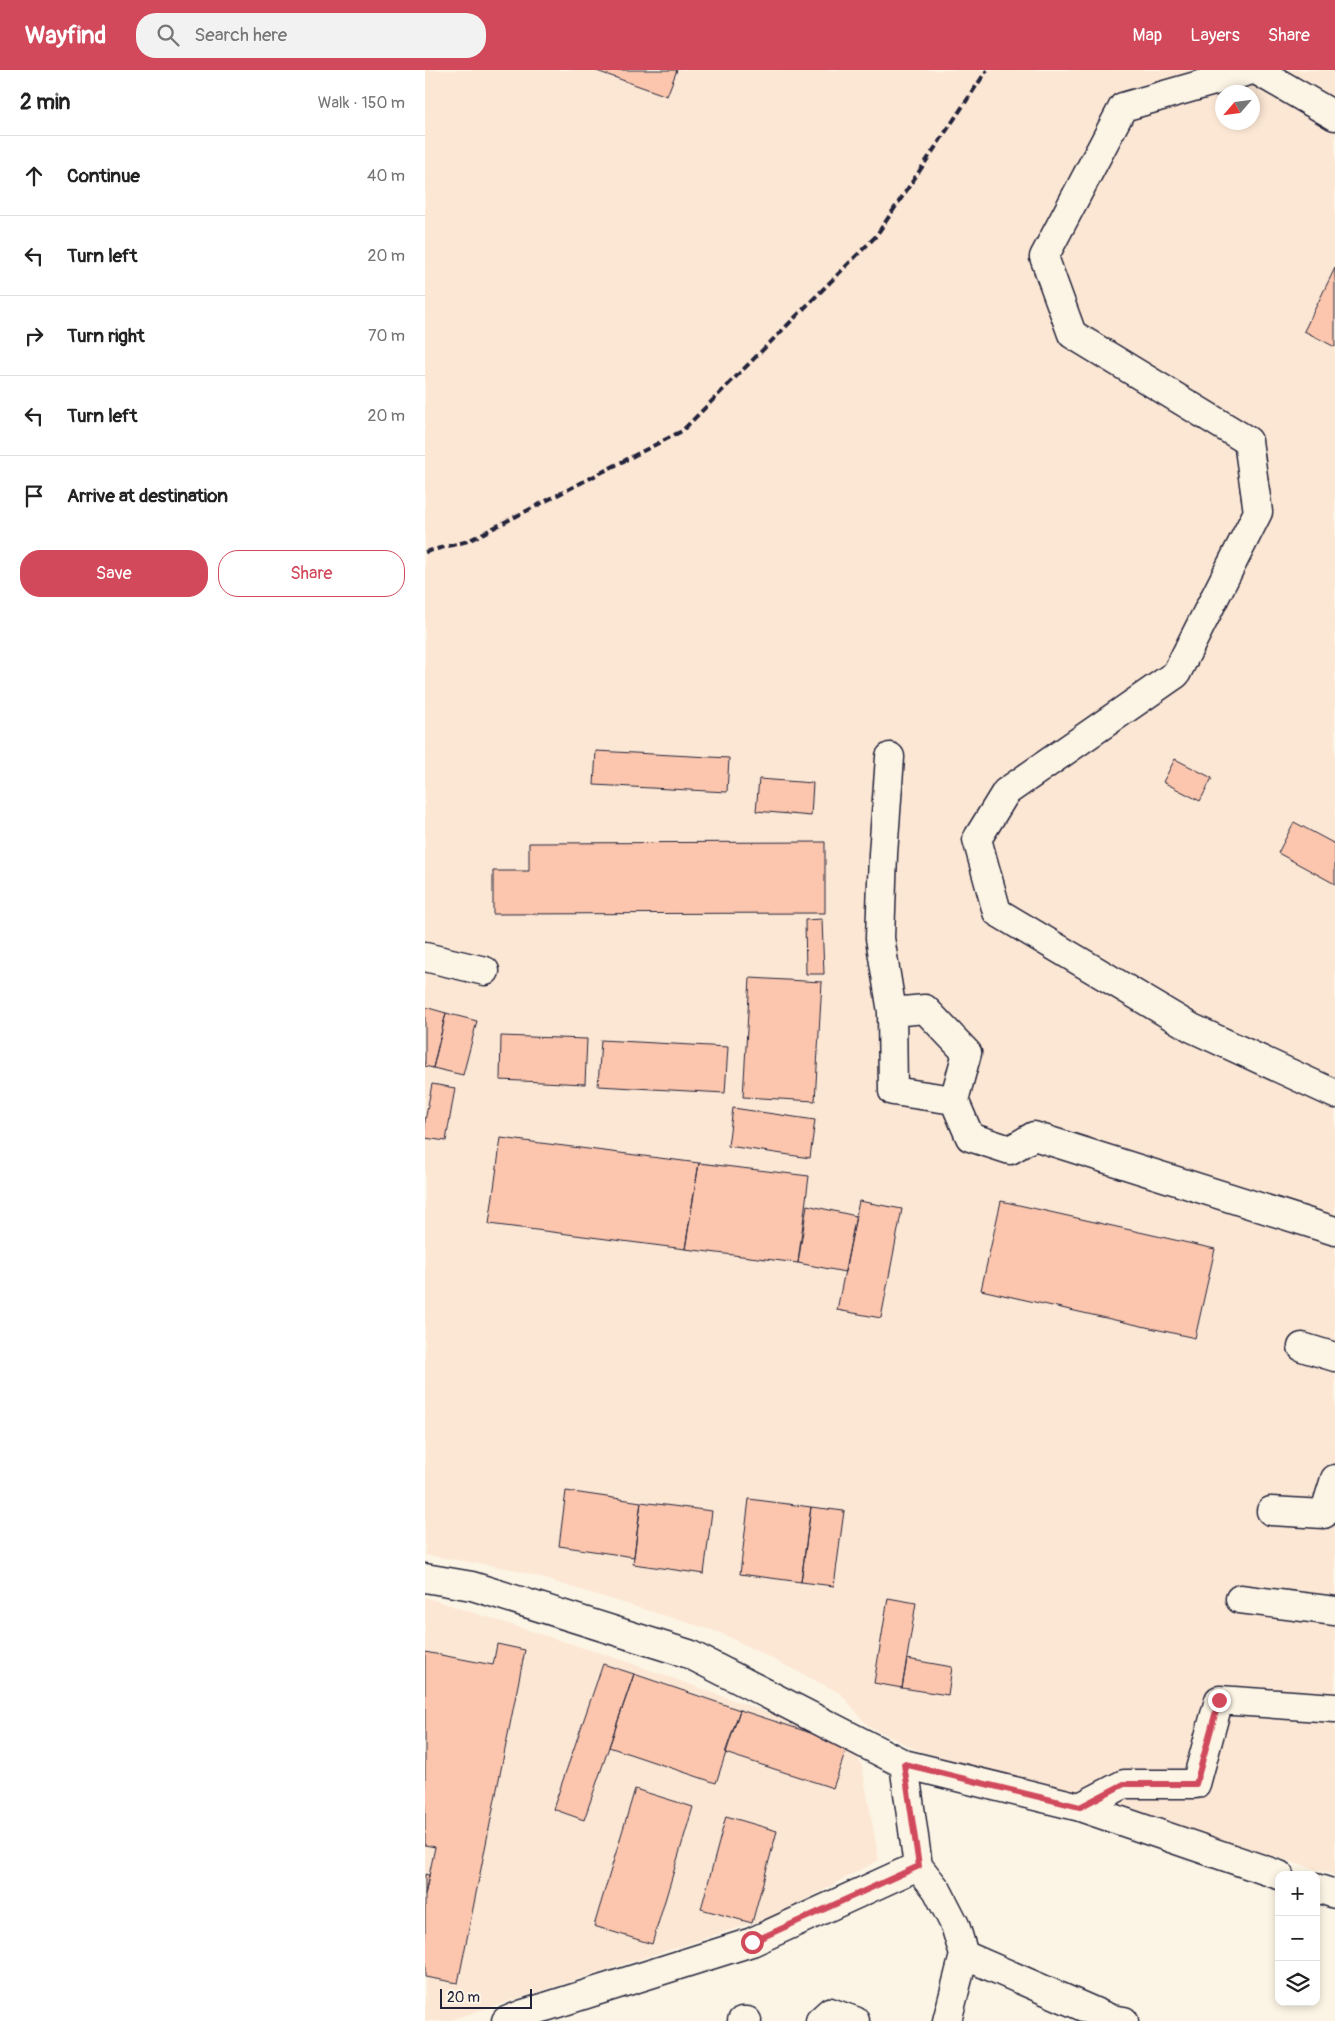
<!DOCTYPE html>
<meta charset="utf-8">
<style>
:root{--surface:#fff;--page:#f2f2f2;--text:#222;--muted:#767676;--line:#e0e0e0;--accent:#d1495b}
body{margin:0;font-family:Pangolin,sans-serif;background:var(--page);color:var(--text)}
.controls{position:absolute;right:15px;bottom:15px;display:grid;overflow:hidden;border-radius:10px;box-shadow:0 2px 8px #0003}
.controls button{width:45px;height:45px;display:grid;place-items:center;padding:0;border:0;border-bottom:1px solid var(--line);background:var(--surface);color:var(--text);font:25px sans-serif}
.compass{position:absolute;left:790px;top:15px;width:45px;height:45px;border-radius:50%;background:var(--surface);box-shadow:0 2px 8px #0003;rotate:242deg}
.scale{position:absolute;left:15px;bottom:12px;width:92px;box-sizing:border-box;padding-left:5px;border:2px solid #22223b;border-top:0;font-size:14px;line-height:18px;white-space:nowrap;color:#22223b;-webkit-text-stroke:4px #fcf5e5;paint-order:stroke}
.stop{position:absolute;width:15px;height:15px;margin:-11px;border:4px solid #d1495b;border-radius:50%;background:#fff}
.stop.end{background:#d1495b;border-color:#fff;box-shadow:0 1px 5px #0008}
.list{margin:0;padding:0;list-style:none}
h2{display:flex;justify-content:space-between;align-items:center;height:65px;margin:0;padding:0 20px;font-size:21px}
h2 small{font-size:16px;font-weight:400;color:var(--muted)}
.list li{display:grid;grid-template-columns:32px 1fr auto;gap:15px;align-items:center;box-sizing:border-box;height:80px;padding:0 20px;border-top:1px solid var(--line)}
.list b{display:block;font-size:19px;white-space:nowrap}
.list em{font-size:16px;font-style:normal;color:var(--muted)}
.actions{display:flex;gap:10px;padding:15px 20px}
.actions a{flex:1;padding:11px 0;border:1px solid var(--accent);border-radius:20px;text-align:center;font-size:18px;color:var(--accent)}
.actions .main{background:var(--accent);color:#fff}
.icon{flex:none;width:28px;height:28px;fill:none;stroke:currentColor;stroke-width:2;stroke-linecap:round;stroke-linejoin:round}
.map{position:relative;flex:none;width:910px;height:1951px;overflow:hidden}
header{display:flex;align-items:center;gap:30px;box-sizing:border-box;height:70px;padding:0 25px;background:var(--accent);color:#fff}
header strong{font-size:24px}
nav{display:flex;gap:28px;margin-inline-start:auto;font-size:18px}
.search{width:350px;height:45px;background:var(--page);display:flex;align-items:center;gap:12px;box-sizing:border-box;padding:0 18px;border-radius:20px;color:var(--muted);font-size:19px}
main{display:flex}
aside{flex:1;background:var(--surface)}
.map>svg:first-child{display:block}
.built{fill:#fce7d4;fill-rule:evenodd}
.building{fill:#fbc6ad;stroke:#22223b}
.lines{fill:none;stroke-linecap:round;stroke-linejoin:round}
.minor-casing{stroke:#22223b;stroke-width:31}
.minor{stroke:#fcf5e5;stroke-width:28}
.rail{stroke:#22223b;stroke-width:4;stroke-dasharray:8 4;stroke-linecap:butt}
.route{stroke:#d1495b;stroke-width:6}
</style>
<header>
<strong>Wayfind</strong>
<div class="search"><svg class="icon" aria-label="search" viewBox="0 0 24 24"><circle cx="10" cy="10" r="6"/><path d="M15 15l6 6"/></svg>Search here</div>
<nav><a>Map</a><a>Layers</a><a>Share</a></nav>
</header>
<main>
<aside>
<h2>2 min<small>Walk · 150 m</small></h2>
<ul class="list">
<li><svg class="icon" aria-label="ahead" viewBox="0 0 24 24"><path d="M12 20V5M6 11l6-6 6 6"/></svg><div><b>Continue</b></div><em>40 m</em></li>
<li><svg class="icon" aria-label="left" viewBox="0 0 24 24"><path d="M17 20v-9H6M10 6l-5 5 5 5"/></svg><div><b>Turn left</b></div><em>20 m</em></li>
<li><svg class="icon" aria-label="right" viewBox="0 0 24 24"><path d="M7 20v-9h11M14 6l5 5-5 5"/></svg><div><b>Turn right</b></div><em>70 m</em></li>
<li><svg class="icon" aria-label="left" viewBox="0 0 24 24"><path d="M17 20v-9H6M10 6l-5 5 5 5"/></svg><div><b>Turn left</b></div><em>20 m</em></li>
<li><svg class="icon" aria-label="arrive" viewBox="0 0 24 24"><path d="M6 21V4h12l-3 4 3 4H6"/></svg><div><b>Arrive at destination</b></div></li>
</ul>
<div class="actions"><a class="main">Save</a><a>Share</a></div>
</aside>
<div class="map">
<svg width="910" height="1951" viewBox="0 0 910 1951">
<rect width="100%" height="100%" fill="#fcf5e5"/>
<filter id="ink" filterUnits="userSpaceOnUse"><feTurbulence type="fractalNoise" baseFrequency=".02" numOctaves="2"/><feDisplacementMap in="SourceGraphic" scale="10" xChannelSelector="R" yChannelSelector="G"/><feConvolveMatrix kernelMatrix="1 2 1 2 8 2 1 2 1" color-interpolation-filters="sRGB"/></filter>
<g filter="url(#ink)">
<path class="built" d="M0,0h910v1805l-418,-125 -49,-24 -28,-33 -119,-60 -209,-64 -87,-14zM798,22h30v30h-30z
M0,1527l203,65 222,80 12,24 17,94 -104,56 -328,105h-22z"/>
<path class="building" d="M169,0h83l-10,26z
M910,198v79l-31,-16z
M171,681l133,7 -2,34 -133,-7z
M750,689l37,19 -12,23 -37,-19z
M334,709l54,4 -2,33 -55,-5z
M869,752l41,22v40l-57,-31z
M400,772v71l-332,1v-43h36v-28z
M397,849l2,55h-18l-1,-54z
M325,908l72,4 -7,119 -72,-4z
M0,937l21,6 -13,55 -8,-2z
M21,943l31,8 -14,54 -30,-7z
M76,966l86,3 -2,45 -85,-4z
M176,970l127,7 -3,46 -127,-7z
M7,1014l23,4 -9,53 -21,-3v-17z
M308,1038l82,12 -5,38 -82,-12z
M76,1068l198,25 -14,86 -196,-25z
M274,1093l110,13 -11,87 -113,-14z
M434,1131l43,8 -21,109 -44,-8z
M576,1131l214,48 -20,89 -214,-48z
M382,1135l49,11 -11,56 -47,-9z
M141,1421l75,11 -7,55 -75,-11z
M324,1429l62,8 -10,75 -61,-8z
M216,1432l71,9 -8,63 -71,-10z
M386,1437l33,4 -10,75 -33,-4z
M463,1528l28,5 -14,85 -28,-5z
M72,1574l28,6 -67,333 -33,-6v-82l10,-48 -10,-2v-193l68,13z
M482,1589l45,8 -4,28 -46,-7z
M178,1594l31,10 -50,146 -31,-11z
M209,1604l106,36 -24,73 -107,-36z
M315,1640l108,35 -15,43 -108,-35z
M210,1719l58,18 -41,137 -58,-18z
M301,1746l51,15 -25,92 -51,-14z
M0,1804l4,1 -4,20z"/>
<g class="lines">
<g class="minor-casing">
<path id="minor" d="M827,0l-129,37 -79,150 28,77 176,107 10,71 -82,162 -170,118 -29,47 20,73 195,116 143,66
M831,0l79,46
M465,687l-7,97 -3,84 12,74
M0,887l60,14
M529,1030l-61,-9 -1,-79 33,-3 42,44 -13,47 16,37 40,13 24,-14 301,95
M877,1277l33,10
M846,1441l53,3 11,-35
M0,1508l47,8 217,68 215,110 176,43 199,68
M815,1529l95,12
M479,1694l14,102 19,24 18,35 9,30 -17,66
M655,1737l44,-23h72l23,-84 116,8
M891,1818l19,6
M539,1885l147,64 13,2
M81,1951l17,-7 229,-72 166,-76
M317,1951h5
M395,1951l10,-9 25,9"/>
</g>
<use href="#minor" class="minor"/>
<path class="rail" d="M0,482l43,-11 214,-110 194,-195 111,-166"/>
</g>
</g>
<g class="lines" filter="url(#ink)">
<path class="route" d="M327,1872l167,-76 -15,-102 176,43 44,-23h72l23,-84"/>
</g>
</svg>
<div class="controls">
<button>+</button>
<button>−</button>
<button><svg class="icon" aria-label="layers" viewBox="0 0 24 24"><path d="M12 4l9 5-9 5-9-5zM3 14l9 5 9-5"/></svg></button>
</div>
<svg class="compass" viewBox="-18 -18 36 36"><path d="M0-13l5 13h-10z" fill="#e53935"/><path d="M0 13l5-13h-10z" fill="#767676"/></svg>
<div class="scale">20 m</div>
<div class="stop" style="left:327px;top:1872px"></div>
<div class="stop end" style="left:794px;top:1630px"></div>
</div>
</main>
